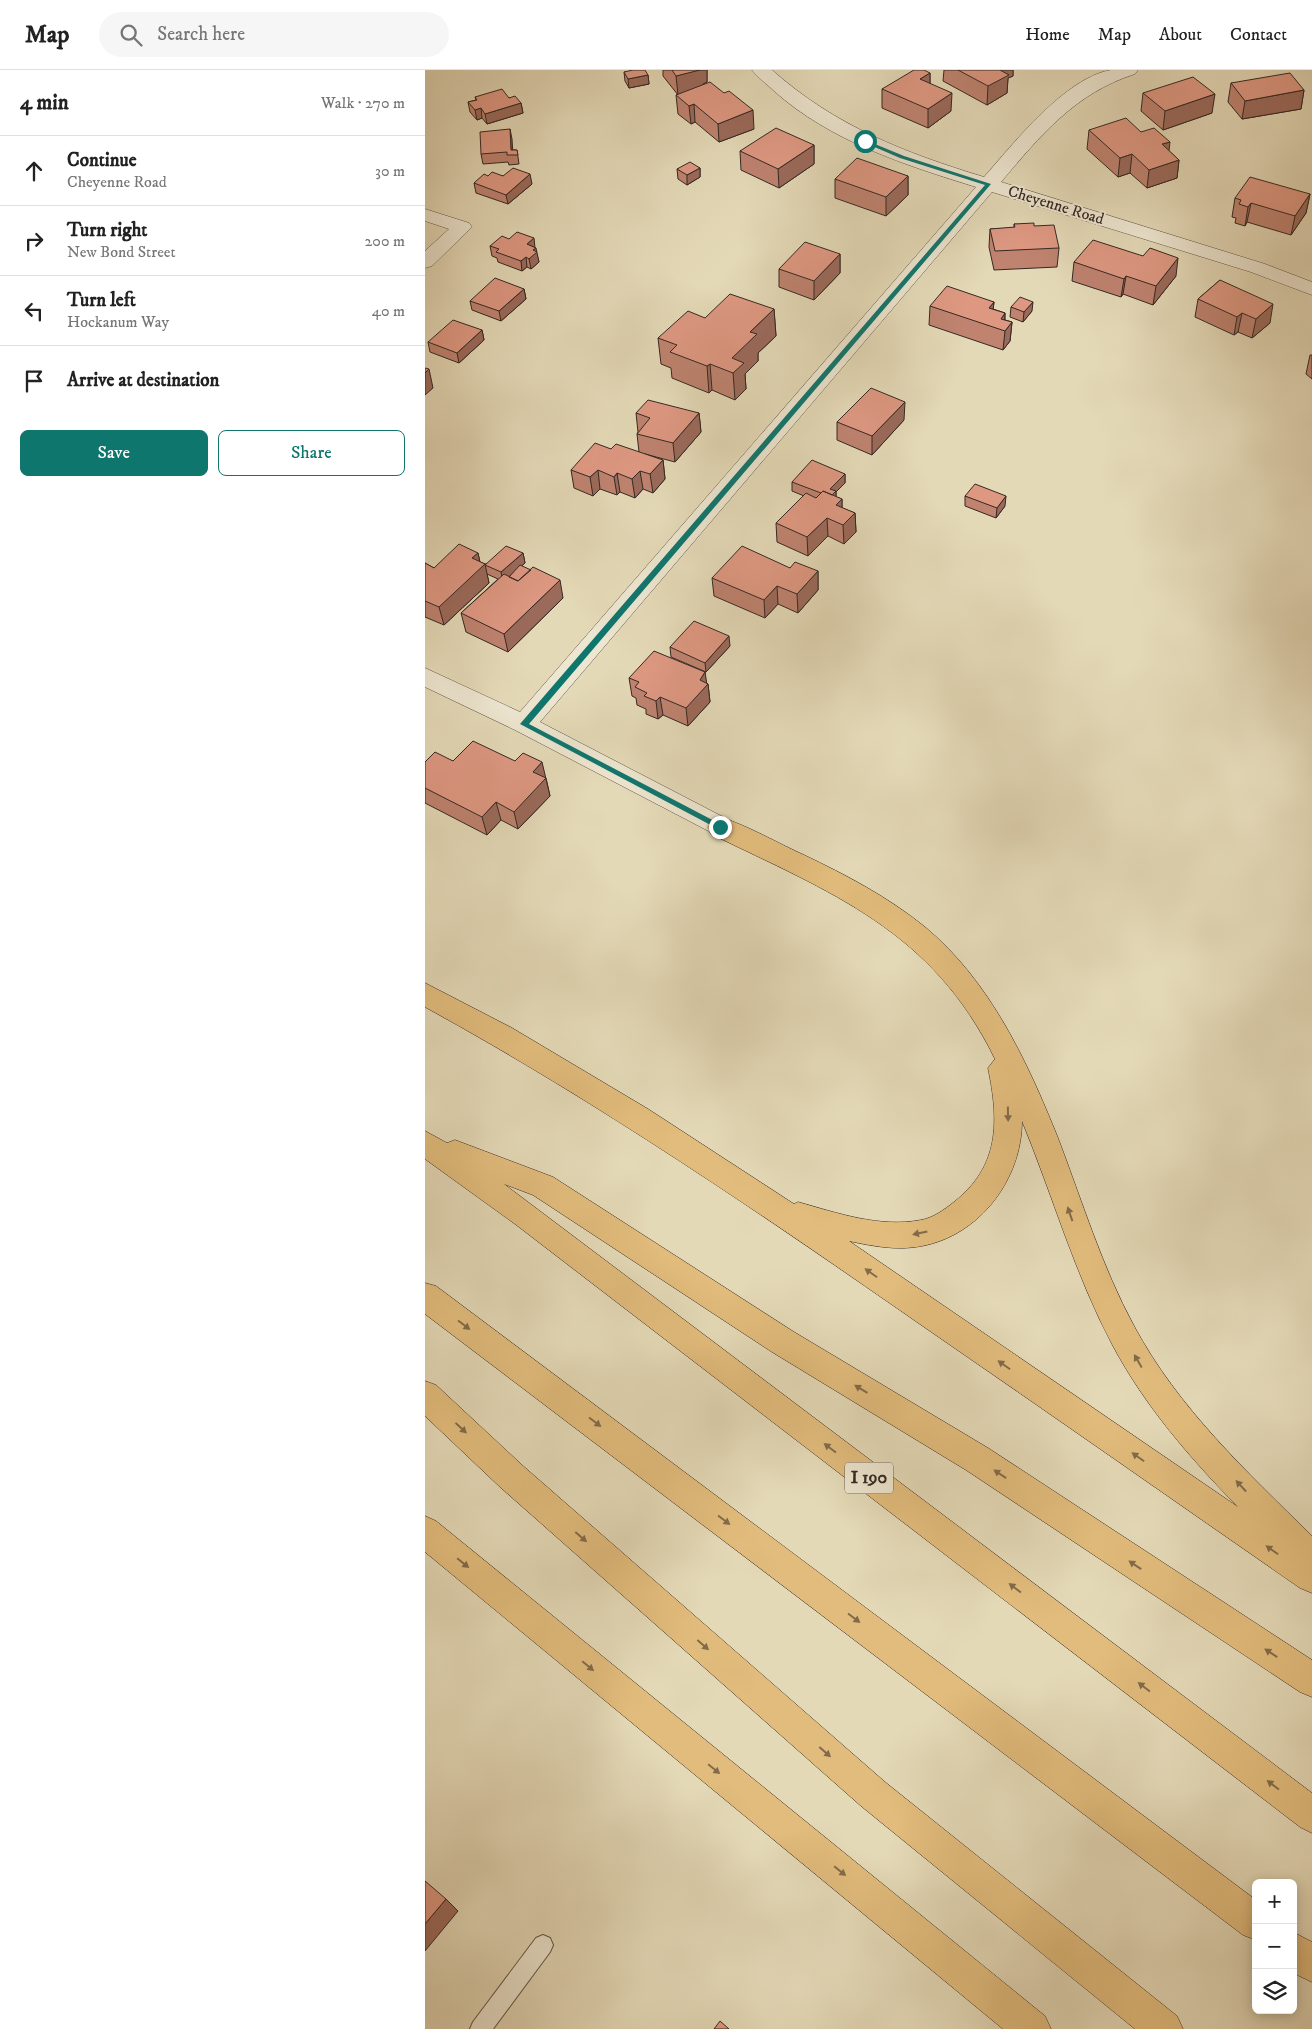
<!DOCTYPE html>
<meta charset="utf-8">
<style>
:root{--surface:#fff;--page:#f6f6f6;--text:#222;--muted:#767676;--line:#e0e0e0;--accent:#0f766e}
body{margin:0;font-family:"IM FELL DW Pica",serif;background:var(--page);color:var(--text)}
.controls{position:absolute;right:15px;bottom:15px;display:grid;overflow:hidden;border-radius:8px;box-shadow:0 2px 12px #0003}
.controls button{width:45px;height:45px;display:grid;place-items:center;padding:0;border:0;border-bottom:1px solid var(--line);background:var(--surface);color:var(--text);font:25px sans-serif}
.stop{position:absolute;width:15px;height:15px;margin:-11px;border:4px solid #0f766e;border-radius:50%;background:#fff}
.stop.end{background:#0f766e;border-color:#fff;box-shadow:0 1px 5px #0008}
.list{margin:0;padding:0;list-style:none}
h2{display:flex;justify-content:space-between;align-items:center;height:65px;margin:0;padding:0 20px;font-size:21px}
h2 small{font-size:16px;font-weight:400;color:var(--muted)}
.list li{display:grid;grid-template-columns:32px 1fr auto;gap:15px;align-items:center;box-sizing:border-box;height:70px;padding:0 20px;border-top:1px solid var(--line)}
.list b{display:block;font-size:19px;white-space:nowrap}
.list p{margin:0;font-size:16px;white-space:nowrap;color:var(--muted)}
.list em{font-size:16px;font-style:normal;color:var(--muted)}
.actions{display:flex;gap:10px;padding:15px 20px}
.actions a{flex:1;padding:11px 0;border:1px solid var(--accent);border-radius:8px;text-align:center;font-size:18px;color:var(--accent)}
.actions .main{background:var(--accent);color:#fff}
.icon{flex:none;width:28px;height:28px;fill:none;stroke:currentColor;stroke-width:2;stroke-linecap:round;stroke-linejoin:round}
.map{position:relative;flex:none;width:887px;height:1959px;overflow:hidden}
header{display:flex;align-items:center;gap:30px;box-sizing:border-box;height:70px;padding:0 25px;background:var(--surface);border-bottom:1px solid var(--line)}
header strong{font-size:24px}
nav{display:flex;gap:28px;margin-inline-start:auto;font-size:18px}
.search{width:350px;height:45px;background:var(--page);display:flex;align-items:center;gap:12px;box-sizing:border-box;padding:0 18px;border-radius:28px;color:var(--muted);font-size:19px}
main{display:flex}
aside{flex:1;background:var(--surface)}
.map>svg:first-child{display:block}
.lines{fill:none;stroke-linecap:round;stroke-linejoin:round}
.service-casing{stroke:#605448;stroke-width:2}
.minor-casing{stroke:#605448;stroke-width:1}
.motorway-casing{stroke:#342823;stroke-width:1}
.service{fill:#ede6d0;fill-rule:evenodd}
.minor{fill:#ede6d0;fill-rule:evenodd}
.motorway{fill:#e2bc7c;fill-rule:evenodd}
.wall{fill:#bf8370;stroke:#342823}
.shaded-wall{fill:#9b6a5b;stroke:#342823}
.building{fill:#de9882;stroke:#342823}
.oneway{fill:#826b4b}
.route{fill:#0f766e}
.labels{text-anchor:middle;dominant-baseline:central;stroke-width:4;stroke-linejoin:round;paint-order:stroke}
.far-street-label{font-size:16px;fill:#342823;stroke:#ede6d0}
.shield{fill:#ede6d0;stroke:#6c6157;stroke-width:1}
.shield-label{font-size:18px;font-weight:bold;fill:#342823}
</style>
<header>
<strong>Map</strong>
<div class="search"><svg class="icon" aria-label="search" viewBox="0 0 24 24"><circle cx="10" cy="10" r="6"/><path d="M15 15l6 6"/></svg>Search here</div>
<nav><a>Home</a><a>Map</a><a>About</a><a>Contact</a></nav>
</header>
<main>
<aside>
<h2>4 min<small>Walk · 270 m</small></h2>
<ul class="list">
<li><svg class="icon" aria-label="ahead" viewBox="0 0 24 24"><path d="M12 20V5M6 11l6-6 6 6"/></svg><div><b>Continue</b><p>Cheyenne Road</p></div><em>30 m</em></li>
<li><svg class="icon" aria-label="right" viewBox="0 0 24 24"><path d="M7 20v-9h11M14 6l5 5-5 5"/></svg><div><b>Turn right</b><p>New Bond Street</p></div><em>200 m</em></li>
<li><svg class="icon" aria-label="left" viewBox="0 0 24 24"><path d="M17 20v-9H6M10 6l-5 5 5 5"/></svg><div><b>Turn left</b><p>Hockanum Way</p></div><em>40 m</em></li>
<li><svg class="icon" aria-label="arrive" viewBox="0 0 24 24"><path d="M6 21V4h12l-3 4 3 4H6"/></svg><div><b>Arrive at destination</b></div></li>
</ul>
<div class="actions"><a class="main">Save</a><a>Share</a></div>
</aside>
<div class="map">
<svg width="887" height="1959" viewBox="0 0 887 1959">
<rect width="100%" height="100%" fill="#e4d9b7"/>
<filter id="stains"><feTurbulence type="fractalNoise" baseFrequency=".004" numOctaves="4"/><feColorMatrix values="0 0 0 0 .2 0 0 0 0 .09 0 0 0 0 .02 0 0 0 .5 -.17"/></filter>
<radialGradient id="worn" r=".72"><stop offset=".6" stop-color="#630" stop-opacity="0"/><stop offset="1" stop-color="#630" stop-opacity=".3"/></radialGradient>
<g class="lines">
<g class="service-casing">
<path id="service" d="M118,1865l7,3 3,7 -3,7 -57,77h-23l3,-7 63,-84z"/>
</g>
<g class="minor-casing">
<path id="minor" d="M327,0h20c63,56 133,83 212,107 29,-33 82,-100 127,-107 9,0 18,0 27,0l-3,4c-60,19 -95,62 -134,108l264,82 47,18v13l-61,-23 -259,-80 -452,530 189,98 4,7 -4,7 -9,3 -205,-107 -90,-43v-19l95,44 456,-525c-71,-22 -146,-46 -202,-96 -7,-7 -16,-13 -22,-21z
M0,139l44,14 3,4 -40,39 -7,2v-17l24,-22 -24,-8z"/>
</g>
<g class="motorway-casing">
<path id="motorway" d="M295,747c29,9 57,26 84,38 42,20 84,42 121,72 65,54 102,134 133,211 24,63 44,129 76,188 44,82 113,146 178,210v57l-12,-5c-124,-86 -248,-173 -373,-259 -164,-114 -327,-226 -502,-322v-24l87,45 136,81 146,95 4,-2c39,11 82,26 123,18 12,-2 23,-10 33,-18 46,-36 45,-81 34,-134l7,-9c-63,-129 -163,-166 -284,-225l-4,-7 4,-7zM597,1051c31,75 53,154 91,225 32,60 77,112 125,161l-389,-266c23,5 49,10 73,5 58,-11 100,-67 100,-125z
M0,1061l22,12 8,-3 98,37 241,155 194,116 324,212v37l-12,-5 -334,-222 -194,-118 -239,-157 -29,-11 808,609v40l-12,-6 -785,-603 -90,-65z
M0,1213l11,3 820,614v40l-13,-5 -818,-621z
M0,1311l11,4 86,80 363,317 292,234 6,13h-48l-274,-223 -361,-319 -75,-71z
M0,1446l11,5 609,495 6,13h-48l-578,-477z
M868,1862l19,10v40l-19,-9z"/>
</g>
<use href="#service" class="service"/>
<use href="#minor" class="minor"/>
<use href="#motorway" class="motorway"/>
</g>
<path class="wall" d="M238,0h44v12l-4,2v1l51,44 -35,13 -24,-20 -4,2 -13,-10 -2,-19h2l-15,-19z
M519,0h69v6l-5,2 -1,15 -20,12 -44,-24z
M199,2l24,3 1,9 -20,4 -4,-7z
M505,3v10l21,28 -23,17 -46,-20v-19z
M806,13l73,7 -3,19 -59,10 -14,-17z
M718,23l69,20 -49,17 -22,-19z
M50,27l34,1 12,5 2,10 -36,11 -5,-6 -5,2 -7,-8 -2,-10 8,-2z
M85,59l2,21h5l2,14 -10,1 -1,-3 -25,2 -2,-10z
M664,60l52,2 28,19 10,9 -2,18 -30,10 -17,-15 -12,4 -31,-28z
M389,75v19l-35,24 -38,-18 -1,-19z
M275,98v9l-13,8 -9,-6 -1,-10z
M63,106h15l29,8 -24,20 -32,-11 -2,-10z
M483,106v19l-22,21 -51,-18v-19z
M885,124l-4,19 -15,22 -44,-13 -2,4 -10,-3 1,-5 -4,-1 3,-19z
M589,154l20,2 25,22 -2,19 -63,3 -5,-23 1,-18 24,-1z
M65,176l45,2 4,14 -8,7 -4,-2 -5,4 -24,-9 -1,-4 -5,-2z
M415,184v19l-26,27 -35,-13v-18z
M649,192l102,14 -23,29 -30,-11 -2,3 -49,-16z
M795,210l50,43 -18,15 -14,-6 -4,3 -39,-18 3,-18z
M99,219l2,10 -25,22 -29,-11 -2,-9z
M569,232l-1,7 12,4v7l7,2 -2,19 -7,9 -74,-25 1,-19z
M586,237l21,4 -9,11 -13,-5z
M349,239l2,27 -18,17v8l-13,13 1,15 -11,11 -23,-10 -3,3 -37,-15 -1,-10 -10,-4 -3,-26 47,-20z
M57,260l2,10 -25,23 -29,-11 -2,-10z
M885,285h2v24l-6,-5z
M211,343h63l2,19 -26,30 -30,-8 18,6 2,19 -12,14 -10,-4 -8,9 -15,-6 -3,3 -17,-6 -7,7 -19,-8 -3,-18 40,-21 28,3 -2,-18 1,-2z
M479,350l-32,35 -35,-15v-18z
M420,404v9l-9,9v5l6,2v9l13,5 1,19 -12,12 -16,-8 -20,20 -31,-14 -1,-19 28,-27 -12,-5v-9z
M540,426l40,10 -9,12 -31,-12z
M53,483l2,9 5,2 38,-11 2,10 -4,3 42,32 -55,54 -42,-20 -5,-19 37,-34 -11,-5 2,9 -45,42 -19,-8v-54l9,5z
M365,498l28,3v19l-20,23 -20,-9 -13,14 -51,-22 -2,-18z
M305,576l-24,26 -35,-15 -1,-10z
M280,602l1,11 2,1 2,18 -22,24 -25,-11 -5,4 -12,-5v-5l-9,-4 -1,-7 -4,-2 -3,-18z
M28,691l92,17h1l4,18 -32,33 -17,-9 -14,15 -62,-32v-41z"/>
<path class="shaded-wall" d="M273,0h9v12l-4,2v4l-25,7 -2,-19z
M573,0h15v6l-5,2 -1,15 -20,12 1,-19z
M505,3v19l-10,-13z
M223,5l1,9 -20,4 -1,-9z
M879,20l-3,19 -59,10 3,-18z
M527,23l-1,18 -23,17v-19z
M790,24l-3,19 -49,17 2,-19z
M96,33l2,10 -36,11 -2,-10z
M269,34l1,18 -4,2 -2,-18z
M56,38l1,10 -5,2 -2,-10z
M328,40l1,19 -35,13 -1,-18z
M85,59l2,10 1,16 -2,-5z
M745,72l-2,18 -6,-16z
M389,75v19l-35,24 -1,-19z
M707,84l-2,19 -12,4 2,-19z
M754,90l-2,18 -30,10 2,-18z
M275,98v9l-13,8v-10z
M105,104l2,10 -24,20 -2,-9z
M483,106v19l-22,21v-19z
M885,124l-4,19 -15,22 4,-19z
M826,133l-4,19 -2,4 3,-19z
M109,168l1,10 -8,-4z
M111,178l3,14 -8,7 -2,-10 4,-9z
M415,184v19l-26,27v-19z
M101,187l1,10 -5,4 -1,-10z
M753,188l-2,18 -23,29 3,-19z
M701,206l-3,18 -2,3 3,-18z
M99,219l2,10 -25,22 -2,-10z
M569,232l-2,18 -4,6 1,-18z
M608,232l-1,9 -9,11 1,-10z
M848,234l-3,19 -18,15 4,-19z
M349,239l2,27 -18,17v8l-13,13 1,15 -11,11 -3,-42 18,-26z
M580,243l-1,18 -3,-12z
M817,243l-4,19 -4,3 3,-18z
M587,252l-2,19 -7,9 2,-19z
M57,260l2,10 -25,23 -2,-10z
M285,294l2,26 -3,3 -2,-27z
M4,299l4,19 -8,7v-22z
M480,332l-1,18 -32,35v-19z
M274,343l2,19 -26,30 -2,-19z
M238,390l2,19 -12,14 -3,-19z
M173,400l2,19 -7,7 -3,-19z
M215,401l3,18 -8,9 -3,-19z
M192,403l3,19 -3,3 -3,-18z
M420,404v9l-9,9v9l-6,6v-18z
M581,426l-1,10 -9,12 1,-10z
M417,429v19l-6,-13z
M430,443l1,19 -12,12 -1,-19z
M402,448l1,18 -20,20 -1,-19z
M53,483l3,15 4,-4 4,19 -45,42 -5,-18 33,-49z
M98,483l2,10 -22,19 -2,-10z
M393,501v19l-20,23 -1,-19z
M135,510l3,18 -55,54 -4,-18z
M352,516l1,18 -13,14 -1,-18z
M304,566l1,10 -24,26 -1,-9z
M280,602l2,13 1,-1 2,18 -22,24 -2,-18 14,-28z
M235,627l3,18 -5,4 -2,-18z
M117,692l8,34 -32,33 -4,-17 19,-40z
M71,732l5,18 -14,15 -5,-18z
M21,1829l12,12 -33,40v-27z"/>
<path class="building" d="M208,0h12l3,5 -20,4 -4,-7z
M247,0h28l-24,6z
M489,0h10l6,3 -10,6 32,14 -24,16 -46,-20z
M533,0h42l9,5 -21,11z
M865,3l14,17 -59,11 -14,-18z
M768,7l22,17 -50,17 -22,-18z
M285,12l14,11 5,-2 24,19 -35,14 -24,-20 -5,2 -13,-11z
M77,19l7,9 6,-2 6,7 -36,11 -4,-6 -6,2 -7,-8 9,-2 -2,-3z
M701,48l15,14 13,-4 16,14 -8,2 17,16 -30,10 -17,-16 -12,4 -31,-28z
M351,58l38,17 -36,24 -38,-18z
M85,59l1,21h6l1,5h-11v-3l-26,2 -1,-22z
M432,88l51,18 -22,21 -51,-18z
M265,92l10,6 -13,7 -10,-6z
M88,98l17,6 -24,21 -32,-12 10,-9 4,2 4,-4 11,4z
M825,107l60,17 -15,22 -44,-13 -3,4 -9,-3 2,-4 -6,-2z
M609,153v3l20,-1 5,23 -64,3 -5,-22 25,-2 -1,-3z
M92,162l17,6 -7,6 9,4 -3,2 4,2 -8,7 -3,-2 -5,4 -25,-9 3,-3 -9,-3 12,-10 7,3z
M668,170l50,16 7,-8 28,10 -22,28 -30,-10 -2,3 -50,-17z
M380,172l35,12 -26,27 -35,-12z
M70,208l29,11 -25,22 -29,-10z
M795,210l53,24 -17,15 -14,-6 -5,4 -39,-18z
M522,216l47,16 -5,6 16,5 -4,6 11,3 -7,9 -75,-25z
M305,224l44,15 -24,23 7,2 -25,24 12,5 -11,10 -23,-9 -3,2 -37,-14 7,-7 -19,-7 30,-27 17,7z
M595,227l13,5 -9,10 -13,-5z
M28,250l29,10 -25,23 -29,-11z
M0,298l4,1 -4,4z
M446,318l34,14 -33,34 -35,-14z
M223,330l51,13 -26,30 -36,-9 13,-16 -14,-5z
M170,373l16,6 5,-5 47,16 -13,14 -10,-3 -8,8 -15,-6 -3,4 -16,-7 -8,7 -19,-7z
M387,390l33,14 -15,15 6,2 -4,4 -9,-4 -2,2 -29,-11z
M550,414l31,12 -9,12 -32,-12z
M398,421l19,8 -6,6 19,8 -12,12 -16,-7 -20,19 -31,-14 30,-30 10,5z
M34,474l19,9 -6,5 13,6 -46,43 -14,-6v-38l9,5z
M81,476l17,7 -22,19 -16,-7z
M317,476l48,22 5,-6 23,9 -21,23 -20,-8 -13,14 -52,-22z
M95,495l11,5 -13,11 -9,-4z
M108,497l27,13 -56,54 -43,-21 43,-39 14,7z
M269,551l35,15 -24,27 -35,-16z
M229,581l51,21 -5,8 8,4 -22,24 -26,-11 -4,4 -12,-5 3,-3 -12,-6 4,-5 -10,-4z
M48,671l42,20 8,-8 19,9 -9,10 13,6 -32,34 -18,-10 -14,15 -57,-29v-26l10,-10 18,9z
M0,1811l21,18 -21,25z
M295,1951l9,8h-15z"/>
<defs><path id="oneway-solid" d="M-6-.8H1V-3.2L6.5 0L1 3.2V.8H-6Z" transform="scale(1.25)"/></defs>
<g class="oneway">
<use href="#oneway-solid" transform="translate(583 1044) rotate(89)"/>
<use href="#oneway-solid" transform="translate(645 1144) rotate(-109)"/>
<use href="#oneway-solid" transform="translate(495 1163) rotate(168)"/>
<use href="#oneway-solid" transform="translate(446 1203) rotate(-145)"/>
<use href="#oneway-solid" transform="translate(39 1255) rotate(37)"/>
<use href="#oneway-solid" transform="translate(713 1291) rotate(-120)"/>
<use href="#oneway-solid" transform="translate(579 1295) rotate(-145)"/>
<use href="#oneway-solid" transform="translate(436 1319) rotate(-149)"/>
<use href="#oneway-solid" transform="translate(170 1352) rotate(37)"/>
<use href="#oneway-solid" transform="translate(36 1358) rotate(43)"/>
<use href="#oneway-solid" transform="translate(405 1378) rotate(-143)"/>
<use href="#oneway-solid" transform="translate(713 1387) rotate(-145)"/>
<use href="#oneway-solid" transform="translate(575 1404) rotate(-146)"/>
<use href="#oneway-solid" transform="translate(816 1416) rotate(-133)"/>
<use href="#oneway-solid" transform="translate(299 1450) rotate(37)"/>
<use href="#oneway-solid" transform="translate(156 1467) rotate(41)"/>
<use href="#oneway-solid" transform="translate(847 1480) rotate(-145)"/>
<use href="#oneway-solid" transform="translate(38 1493) rotate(39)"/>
<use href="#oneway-solid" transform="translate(710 1495) rotate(-146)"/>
<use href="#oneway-solid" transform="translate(590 1518) rotate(-143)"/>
<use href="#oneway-solid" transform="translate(429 1548) rotate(37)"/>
<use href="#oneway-solid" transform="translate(278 1575) rotate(41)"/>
<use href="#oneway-solid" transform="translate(846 1583) rotate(-147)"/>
<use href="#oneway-solid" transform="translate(163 1596) rotate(40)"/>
<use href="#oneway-solid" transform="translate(719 1617) rotate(-143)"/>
<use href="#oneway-solid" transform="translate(400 1682) rotate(41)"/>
<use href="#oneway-solid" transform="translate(289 1699) rotate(39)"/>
<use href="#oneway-solid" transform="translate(848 1715) rotate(-143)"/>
<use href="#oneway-solid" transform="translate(415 1801) rotate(39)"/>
</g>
<path class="route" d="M440,70l39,16 87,28 -462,540 193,101v4l-2,1 -200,-106 465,-539 -85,-27 -37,-16z"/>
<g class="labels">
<g class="far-street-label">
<text transform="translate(631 135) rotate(17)">Cheyenne Road</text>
</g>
<rect class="shield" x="420" y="1392.5" width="48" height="31" rx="4"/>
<g class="shield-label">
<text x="444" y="1408">I 190</text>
</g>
</g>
<rect width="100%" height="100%" filter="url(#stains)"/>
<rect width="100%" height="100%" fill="url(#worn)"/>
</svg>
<div class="controls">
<button>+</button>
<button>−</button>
<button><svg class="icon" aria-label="layers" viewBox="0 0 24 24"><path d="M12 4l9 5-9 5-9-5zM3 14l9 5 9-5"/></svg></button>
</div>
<div class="stop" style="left:440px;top:71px"></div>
<div class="stop end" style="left:295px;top:757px"></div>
</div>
</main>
